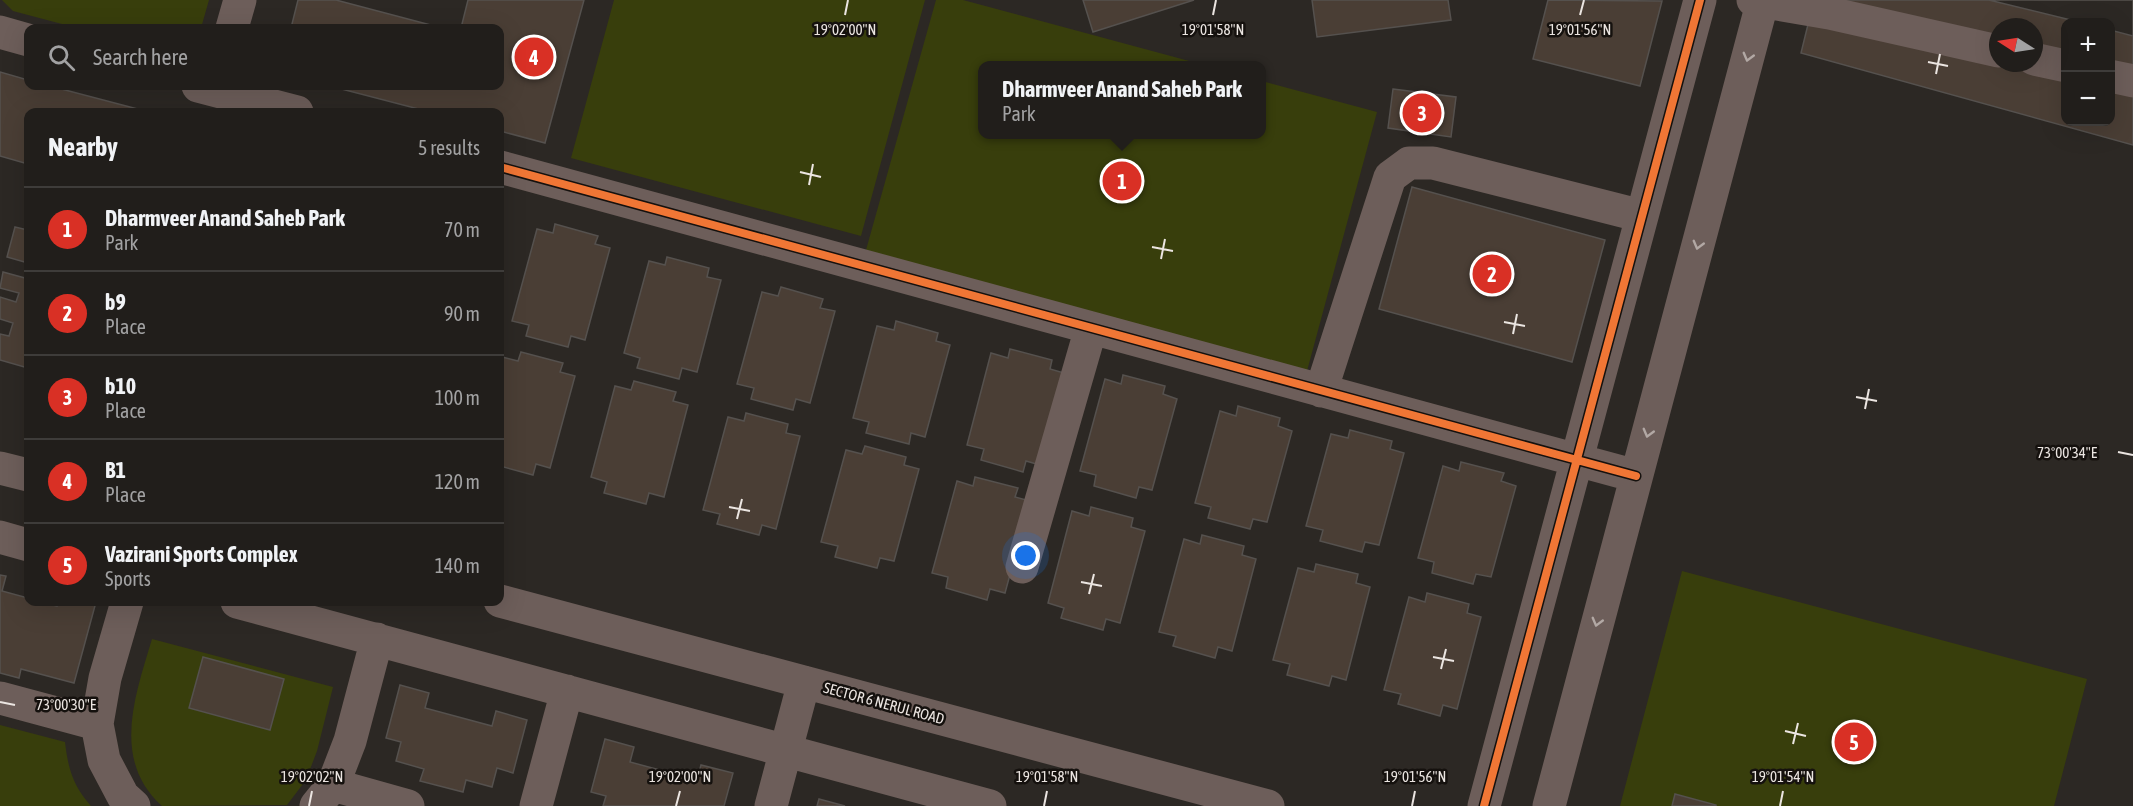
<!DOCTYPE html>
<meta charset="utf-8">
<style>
:root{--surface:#211e1b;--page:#2d2b28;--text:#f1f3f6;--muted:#a2a2a3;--line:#3e3c3a;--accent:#d93025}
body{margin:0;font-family:"Asap Condensed",sans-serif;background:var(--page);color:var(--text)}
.controls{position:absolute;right:18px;top:18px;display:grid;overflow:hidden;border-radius:12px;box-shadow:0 6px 24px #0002}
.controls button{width:54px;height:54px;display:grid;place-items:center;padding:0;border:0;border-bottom:2px solid var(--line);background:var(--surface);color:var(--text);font:30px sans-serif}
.compass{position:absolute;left:1989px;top:18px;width:54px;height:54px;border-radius:50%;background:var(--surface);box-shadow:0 6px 24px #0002;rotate:282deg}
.you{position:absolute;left:1026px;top:556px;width:21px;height:21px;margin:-15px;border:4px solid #fff;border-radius:50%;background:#1a73e8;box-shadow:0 0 0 9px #1a73e833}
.badge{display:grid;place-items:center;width:39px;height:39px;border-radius:50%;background:var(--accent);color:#fff;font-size:20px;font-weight:700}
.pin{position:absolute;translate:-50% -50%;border:3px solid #fff;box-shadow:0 2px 6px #0006}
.popup{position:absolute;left:978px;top:61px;width:288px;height:78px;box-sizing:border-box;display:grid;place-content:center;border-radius:12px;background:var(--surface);filter:drop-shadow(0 2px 4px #0005);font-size:20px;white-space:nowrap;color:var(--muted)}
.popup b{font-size:22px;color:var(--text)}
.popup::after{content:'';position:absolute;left:50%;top:100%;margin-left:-12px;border:12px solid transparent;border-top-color:var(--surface)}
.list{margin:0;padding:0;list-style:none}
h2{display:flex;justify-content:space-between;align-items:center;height:78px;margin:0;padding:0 24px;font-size:26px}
h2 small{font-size:20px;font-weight:400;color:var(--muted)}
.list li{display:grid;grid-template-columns:39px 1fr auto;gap:18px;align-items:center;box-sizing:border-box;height:84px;padding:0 24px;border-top:2px solid var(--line)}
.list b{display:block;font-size:22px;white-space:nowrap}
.list p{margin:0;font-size:20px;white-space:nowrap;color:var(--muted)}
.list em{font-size:20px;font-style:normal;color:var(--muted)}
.icon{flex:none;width:33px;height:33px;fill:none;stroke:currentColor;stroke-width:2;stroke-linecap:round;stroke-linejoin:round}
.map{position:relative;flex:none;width:2133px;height:806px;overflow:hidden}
.search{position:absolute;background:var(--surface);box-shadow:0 6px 24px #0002;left:24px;top:24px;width:480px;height:66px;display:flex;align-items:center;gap:15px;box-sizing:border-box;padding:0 21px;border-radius:12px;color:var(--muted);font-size:22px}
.panel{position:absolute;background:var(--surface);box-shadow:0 6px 24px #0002;left:24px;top:108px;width:480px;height:498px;border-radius:12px}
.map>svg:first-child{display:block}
.green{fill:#383e0c}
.building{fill:#4a3e35;stroke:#55514e;stroke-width:1.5;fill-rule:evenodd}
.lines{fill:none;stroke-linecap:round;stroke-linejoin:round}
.minor{stroke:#6d5e5a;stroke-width:33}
.cycleway-casing{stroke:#15110e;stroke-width:11}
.cycleway{stroke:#f07635;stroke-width:8}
.oneway{stroke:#b2a8a4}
.ticks{fill:none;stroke:#ebe5e1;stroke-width:2}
.labels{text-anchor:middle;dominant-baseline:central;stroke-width:5;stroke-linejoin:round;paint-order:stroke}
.street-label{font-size:15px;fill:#ebe5e1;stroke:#15110e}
.ticks-label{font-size:15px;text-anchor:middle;fill:#ebe5e1;stroke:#15110e;stroke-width:5;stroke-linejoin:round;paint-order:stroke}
</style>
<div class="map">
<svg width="2133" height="806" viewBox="0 0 2133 806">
<rect width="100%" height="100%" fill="#2c2824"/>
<path class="green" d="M2,0h207l-8,28h-124l-64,-17z
M614,0h311l-64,236 -290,-78z
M936,0h27l241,65 -222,1v68h280v-53l115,31 -70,259 -441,-121z
M1682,571l405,108 -33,127h-434z
M152,639l181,48 -16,64 -11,29 -19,25 -125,1c-51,-46 -27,-110 -10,-167z
M0,725l65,17c3,26 8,44 26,64h-91z"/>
<path class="building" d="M298,0h38l106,28h-151z
M468,0h116l-39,143 -45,-12v-19h-70l-100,-26h170v-58h-39z
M1083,0h111l-101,32z
M1312,0h136l3,20 -134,17z
M1548,0l114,1 -22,85 -107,-27z
M1814,0h319v145l-332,-92zM2066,22h44v100h-44zM1998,27h36v36h-36z
M1989,0h144v36l-23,-6v-8h-31z
M0,72l28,8v6h22l99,26h-121v52l-28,-8z
M1393,89l63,8 -5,40 -63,-9z
M1412,187l193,53 -33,122 -193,-53z
M555,224l43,12 -3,8 15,4 -25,92 -14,-4 -3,11 -42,-11 3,-11 -17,-4 25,-92 16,4z
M15,227l13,3v33l-21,-6z
M667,257l42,11 -2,9 14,3 -24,92 -15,-4 -3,11 -42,-11 3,-10 -16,-5 25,-92 16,4z
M28,268v100l-28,-8v-26l9,2 4,-13 -13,-4v-22l16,5 3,-9 -19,-5 3,-16 22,6z
M781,287l42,12 -3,9 15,3 -25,92 -14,-4 -3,11 -42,-11 3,-11 -17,-4 25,-92 16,4z
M896,321l42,12 -2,8 14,4 -25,92 -14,-4 -2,11 -43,-11 3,-11 -16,-4 24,-92 17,4z
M1010,349l42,11 -2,9 14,4 -24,92 -14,-4 -3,11 -42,-12 3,-11 -17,-4 24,-92 17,5z
M521,352l42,11 -3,9 15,4 -25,92 -14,-4 -3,11 -33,-9v-100l2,-9 16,4z
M1123,375l42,11 -2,8 14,5 -25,91 -13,-3 -3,11 -42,-12 2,-11 -16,-4 25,-92 16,5z
M634,381l42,11 -3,9 15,4 -24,92 -15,-4 -3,11 -42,-11 3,-11 -16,-5 24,-91 16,4z
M1238,406l42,12 -2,8 14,5 -25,91 -14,-3 -3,10 -42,-11 3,-11 -16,-4 25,-92 16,5z
M746,413l42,11 -2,9 14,3 -24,93 -14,-4 -3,10 -42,-11 3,-10 -17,-4 25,-93 16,4z
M1350,430l42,11 -2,8 14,4 -25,92 -14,-3 -3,10 -42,-11 3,-11 -17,-4 25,-92 17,4z
M865,446l41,11 -2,8 15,4 -25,92 -14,-3 -3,10 -42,-11 3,-11 -17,-4 25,-92 16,4z
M1461,462l43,11 -3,8 15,5 -25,91 -15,-3 -3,10 -41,-11 2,-11 -16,-4 25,-92 16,5z
M975,477l43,11 -3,9 15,4 -25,92 -15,-4 -3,11 -41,-12 2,-11 -16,-4 25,-92 16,5z
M1091,507l42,11 -2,9 14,4 -25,92 -14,-4 -3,11 -42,-12 3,-10 -16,-5 24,-92 17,5z
M1202,535l42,11 -2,9 14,4 -24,92 -14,-4 -3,11 -42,-12 3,-10 -17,-4 25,-93 16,5z
M1316,564l42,10 -2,9 14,4 -24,93 -14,-4 -3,10 -42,-11 3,-11 -17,-4 25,-92 16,4z
M0,575l6,1 -4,15 26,7v4h13l16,4 1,-4h38l-22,81 -53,-14 -2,9 -19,-5z
M1427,593l42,11 -2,9 14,4 -24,92 -14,-4 -3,11 -42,-12 3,-10 -17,-4 25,-93 16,5z
M203,657l81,22 -14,51 -81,-22z
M400,685l29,8 -4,15 67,18 4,-15 31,9 -14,53 -16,-5 -5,19 -26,-7 -3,12 -43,-11 4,-12 -28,-8 5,-19 -15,-4z
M605,739l29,8 -4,15 67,18 4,-15 32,8 -9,33h-121l3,-10 -15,-4z
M1675,794l41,11v1h-44z
M819,799l26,7h-28z"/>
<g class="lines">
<path class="minor" d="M1753,0l76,13 169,38
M232,28l8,-28
M0,32l28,8
M2034,59l32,7
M2110,76l23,5
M198,86l99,26
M500,167l1136,309
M1321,391l69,-214 19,-14h24l209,53
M0,468l28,7
M0,537l28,8
M1022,567l69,-239
M500,601l768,205
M127,602l-22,76 -8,46 7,36 19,36 11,10
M237,602l753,204
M0,698l97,26
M333,785l75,21
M316,806l17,-21 17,-44 27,-102
M536,806l31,-115
M771,806l33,-124
M1484,806l216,-806
M1549,806l214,-806"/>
<g class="cycleway-casing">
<path id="cycleway" d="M500,167l1136,309
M1484,806l216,-806"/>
</g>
<use href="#cycleway" class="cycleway"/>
</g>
<defs><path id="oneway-chevron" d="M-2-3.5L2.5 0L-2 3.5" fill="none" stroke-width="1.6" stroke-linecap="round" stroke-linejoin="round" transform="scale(1.5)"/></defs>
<g class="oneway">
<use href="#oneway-chevron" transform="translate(1748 57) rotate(105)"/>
<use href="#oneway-chevron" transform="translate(1698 245) rotate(105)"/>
<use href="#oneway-chevron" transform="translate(1648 433) rotate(105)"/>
<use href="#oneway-chevron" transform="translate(1597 622) rotate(105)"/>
</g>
<path class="ticks" d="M845,15l3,-15M1213,15l3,-15M1580,15l4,-15M1928,62l20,4M1936,74l4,-20M800,172l21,5M809,185l4,-21M1152,247l21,4M1161,259l4,-20M1504,322l21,4M1513,334l4,-20M1856,397l21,4M1865,409l4,-20M2118,452l15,3M729,507l21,4M737,519l5,-20M1081,582l21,4M1089,594l5,-20M1433,657l21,4M1441,669l5,-20M0,702l15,3M1785,731l21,5M1793,744l5,-21M309,806l3,-15M676,806l4,-15M1044,806l3,-15M1412,806l3,-15M1780,806l3,-15"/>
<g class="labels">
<g class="street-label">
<text transform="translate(884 703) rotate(15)">SECTOR 6 NERUL ROAD</text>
</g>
</g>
<g class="ticks-label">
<text x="845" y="35">19°02'00"N</text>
<text x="1213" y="35">19°01'58"N</text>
<text x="1580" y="35">19°01'56"N</text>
<text x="2067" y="458">73°00'34"E</text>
<text x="66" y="710">73°00'30"E</text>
<text x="312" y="782">19°02'02"N</text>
<text x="680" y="782">19°02'00"N</text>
<text x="1047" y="782">19°01'58"N</text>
<text x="1415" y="782">19°01'56"N</text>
<text x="1783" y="782">19°01'54"N</text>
</g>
</svg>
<div class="controls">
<button>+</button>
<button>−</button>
</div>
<svg class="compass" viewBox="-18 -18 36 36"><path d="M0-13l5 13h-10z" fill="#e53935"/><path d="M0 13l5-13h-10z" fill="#a2a2a3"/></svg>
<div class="you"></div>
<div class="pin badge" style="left:1122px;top:181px">1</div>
<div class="popup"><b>Dharmveer Anand Saheb Park</b>Park</div>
<div class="pin badge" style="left:1492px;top:274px">2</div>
<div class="pin badge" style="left:1422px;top:113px">3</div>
<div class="pin badge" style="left:534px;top:57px">4</div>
<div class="pin badge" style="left:1854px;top:742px">5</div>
<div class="search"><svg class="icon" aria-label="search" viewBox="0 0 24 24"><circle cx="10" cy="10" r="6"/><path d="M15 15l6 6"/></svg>Search here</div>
<section class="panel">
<h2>Nearby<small>5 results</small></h2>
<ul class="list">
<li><span class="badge">1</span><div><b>Dharmveer Anand Saheb Park</b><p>Park</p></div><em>70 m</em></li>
<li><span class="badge">2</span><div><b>b9</b><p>Place</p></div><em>90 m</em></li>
<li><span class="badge">3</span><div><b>b10</b><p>Place</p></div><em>100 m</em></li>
<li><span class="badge">4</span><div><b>B1</b><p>Place</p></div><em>120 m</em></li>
<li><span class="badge">5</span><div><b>Vazirani Sports Complex</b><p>Sports</p></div><em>140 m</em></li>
</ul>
</section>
</div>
